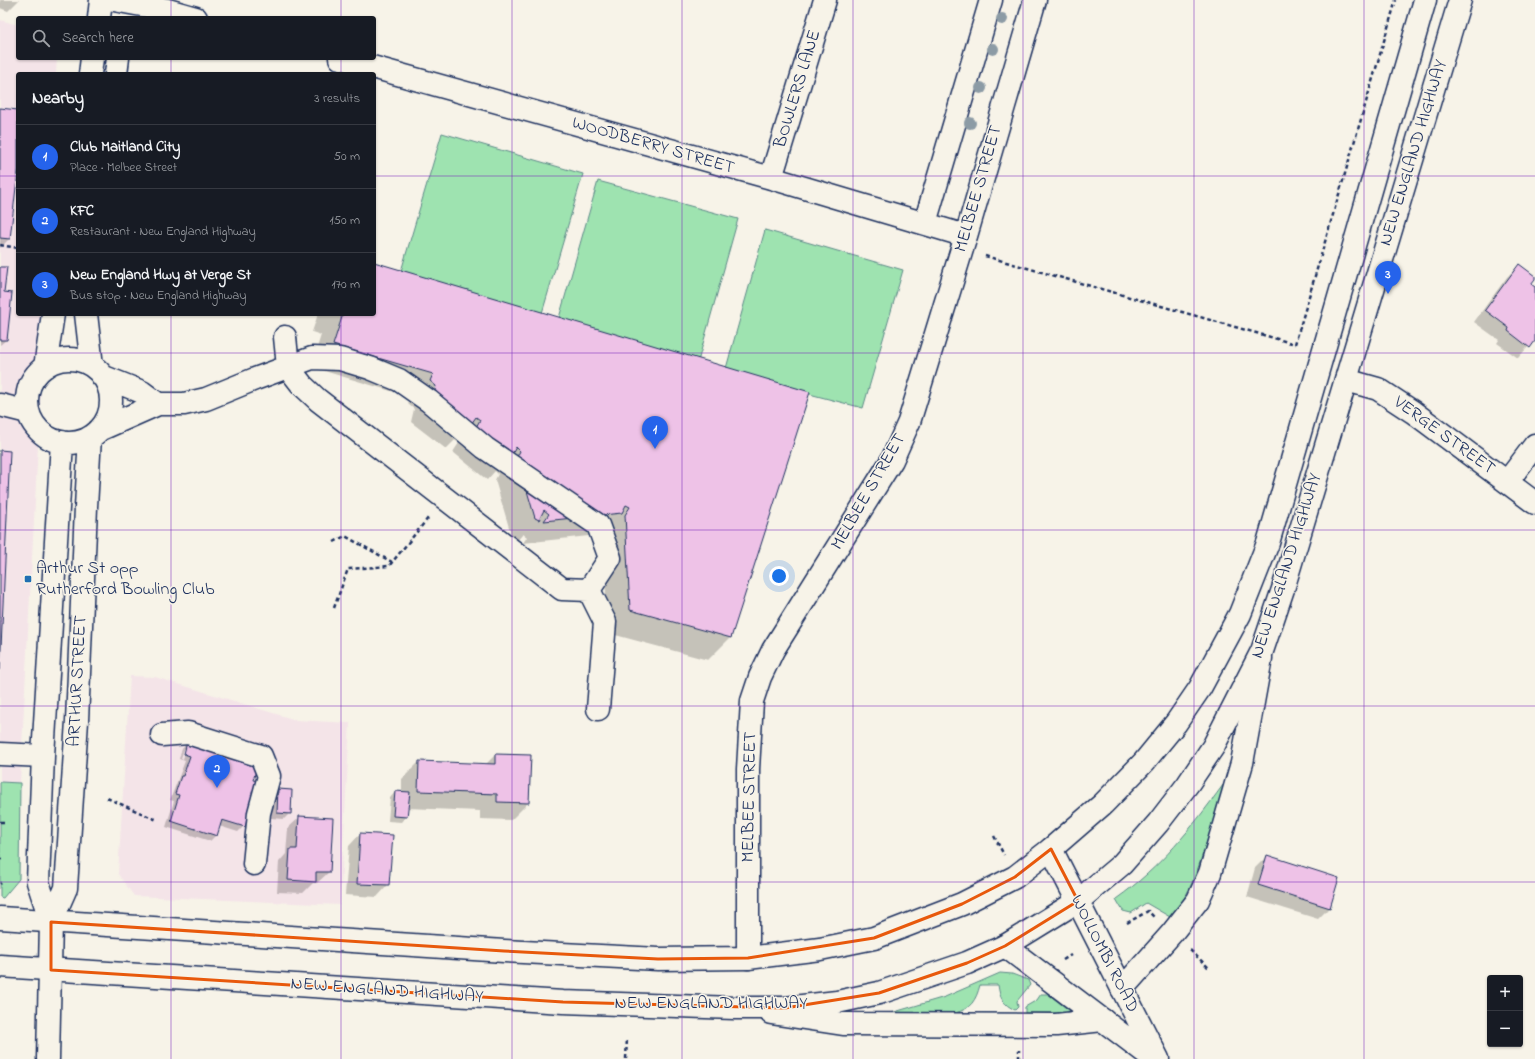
<!DOCTYPE html>
<meta charset="utf-8">
<style>
:root{--surface:#171b24;--page:#20242c;--text:#f1f3f6;--muted:#9ea1a6;--line:#363941;--accent:#2563eb}
body{margin:0;font-family:"Indie Flower",sans-serif;background:var(--page);color:var(--text)}
.controls{position:absolute;right:12px;bottom:12px;display:grid;overflow:hidden;border-radius:4px;box-shadow:0 1px 3px #0004}
.controls button{width:36px;height:36px;display:grid;place-items:center;padding:0;border:0;border-bottom:1px solid var(--line);background:var(--surface);color:var(--text);font:20px sans-serif}
.you{position:absolute;left:779px;top:576px;width:14px;height:14px;margin:-10px;border:3px solid #fff;border-radius:50%;background:#1a73e8;box-shadow:0 0 0 6px #1a73e833}
.badge{display:grid;place-items:center;width:26px;height:26px;border-radius:50%;background:var(--accent);color:#fff;font-size:13px;font-weight:700}
.pin{position:absolute;translate:-50% -33px;filter:drop-shadow(0 1px 2px #0008)}
.pin::after{content:'';position:absolute;top:21px;width:14px;height:12px;background:inherit;clip-path:polygon(0 0,100% 0,50% 100%)}
.list{margin:0;padding:0;list-style:none}
h2{display:flex;justify-content:space-between;align-items:center;height:52px;margin:0;padding:0 16px;font-size:17px}
h2 small{font-size:13px;font-weight:400;color:var(--muted)}
.list li{display:grid;grid-template-columns:26px 1fr auto;gap:12px;align-items:center;box-sizing:border-box;height:64px;padding:0 16px;border-top:1px solid var(--line)}
.list b{display:block;font-size:15px;white-space:nowrap}
.list p{margin:0;font-size:13px;white-space:nowrap;color:var(--muted)}
.list em{font-size:13px;font-style:normal;color:var(--muted)}
.icon{flex:none;width:22px;height:22px;fill:none;stroke:currentColor;stroke-width:2;stroke-linecap:round;stroke-linejoin:round}
.map{position:relative;flex:none;width:1535px;height:1059px;overflow:hidden}
.search{position:absolute;background:var(--surface);box-shadow:0 1px 3px #0004;left:16px;top:16px;width:360px;height:44px;display:flex;align-items:center;gap:10px;box-sizing:border-box;padding:0 14px;border-radius:4px;color:var(--muted);font-size:15px}
.panel{position:absolute;background:var(--surface);box-shadow:0 1px 3px #0004;left:16px;top:72px;width:360px;height:244px;border-radius:4px}
.map>svg:first-child{display:block}
.built{fill:#f4e4e8}
.green{fill:#9ee3b0;stroke:#5c8987}
.shadow{fill:#0003;fill-rule:evenodd}
.building{fill:#eec2e7;stroke:#1b2f5e}
.lines{fill:none;stroke-linecap:round;stroke-linejoin:round}
.minor-casing{stroke:#1b2f5e;stroke-width:25}
.major-casing{stroke:#1b2f5e;stroke-width:25}
.highway-casing{stroke:#1b2f5e;stroke-width:25}
.path{stroke:#1b2f5e;stroke-width:2.5;stroke-dasharray:4 3;stroke-linecap:butt}
.minor{stroke:#f7f3e8;stroke-width:22}
.major{stroke:#f7f3e8;stroke-width:22}
.highway{stroke:#f7f3e8;stroke-width:22}
.tree{fill:#8c9ba5}
.marked{fill:none;stroke:#e8590c;stroke-width:3;stroke-linejoin:round}
.grid{fill:none;stroke:#7b2cbf;stroke-width:1;stroke-opacity:0.55}
.poi-dot{fill:#1f6fb2;stroke:#f7f3e8;stroke-width:1.5}
.labels{text-anchor:middle;dominant-baseline:central;stroke-width:3;stroke-linejoin:round;paint-order:stroke}
.street-label{font-size:18px;fill:#1b2f5e;stroke:#f7f3e8}
.poi-label{font-size:18px;fill:#1b2f5e;stroke:#f7f3e8;text-anchor:start}
</style>
<div class="map">
<svg width="1535" height="1059" viewBox="0 0 1535 1059">
<rect width="100%" height="100%" fill="#f7f3e8"/>
<filter id="ink" filterUnits="userSpaceOnUse"><feTurbulence type="fractalNoise" baseFrequency=".025" numOctaves="2"/><feDisplacementMap in="SourceGraphic" scale="8" xChannelSelector="R" yChannelSelector="G"/><feConvolveMatrix kernelMatrix="1 2 1 2 8 2 1 2 1" color-interpolation-filters="sRGB"/></filter>
<g filter="url(#ink)">
<path class="built" d="M0,20l18,5v33h39l-1,16h-38v240h27l-25,469 -20,-1z
M130,676l25,1 141,43 54,3 -10,182 -206,-9 -16,-22z"/>
<path class="green" d="M442,133l141,41 -43,146 -141,-42z
M598,181l140,38 -41,146 -140,-40z
M765,230l138,40 -40,138 -138,-36z
M0,782l20,1 -1,96 -16,19 -3,-1z
M1223,785l2,3c-5,16 -11,31 -16,47 -10,29 -17,59 -39,82l-24,-14 -15,10 -8,-2 -7,-12c45,-32 75,-70 107,-114z
M1000,973l12,1 16,6 2,5 -13,16 1,6 -3,3c-12,-6 -15,-11 -17,-25h-18c-4,15 -9,24 -25,28h-64l54,-16z
M1041,994h7l22,17 -2,2h-43v-6l12,-7z"/>
<path class="shadow" d="M0,0h19l-11,11 -8,-3z
M0,109l18,2v50l-9,78 -9,9z
M374,263l435,129 -79,246 -22,22 -100,-27 -5,-95 -5,-3 -75,8 4,-6 -4,-3 -7,8 -3,-1 -18,-61 3,-6 -3,-3 -8,9 -34,-28 6,-9 -4,-3 -9,9 -35,-27 3,-13 -6,-5 3,-7 -100,-30 10,-32 -9,-3 6,-18h56z
M1519,265l16,12 -6,7 6,4v51l-17,19 -21,-15 2,-3 -25,-18 33,-45z
M0,268l6,72 -6,5z
M187,743l65,37 1,25 -9,21 -6,6 -19,-6 -3,9 -6,6 -44,-14 8,-26 -4,-1 15,-39 -6,-2 3,-10zM184,749h2l-3,10 -2,-1z
M495,755l33,48 -17,17 -31,-1v-8l-73,-3 -1,8 -5,6 -13,-1 2,-23 5,-6 7,1v-14l17,-17 67,2z
M278,790l12,23 -6,6 -13,-1 2,-22z
M300,817l29,55 -12,11h-4l-10,10 -26,-1 2,-30 7,-8 2,-26z
M360,834l28,51 -11,12 -32,-2 4,-49z
M1267,856l63,51 -12,12 -71,-22 8,-29z"/>
<path class="building" d="M0,108l18,2v60l-8,69 -10,-1z
M374,262l436,130 -79,246 -101,-28 -5,-95 5,-8 -4,-2 -4,8 -78,8 5,-7 -5,-4 -5,10 -4,-2 -18,-61 3,-6 -4,-4 -6,11 -35,-29 5,-9 -4,-3 -7,10 -36,-28 3,-13 -6,-5 3,-7 -100,-29 10,-31h31z
M1519,264l16,12v3l-4,5 4,3v54l-5,7 -22,-17 1,-3 -24,-18z
M0,267h7l-3,25 8,1 -5,47h-7z
M0,450l10,1 -10,219z
M187,742l71,23 -5,15 6,1 -14,46 -23,-7 -5,16 -46,-15 8,-26 -4,-1 6,-18h2l7,-20 -6,-2z
M495,754l36,1 -2,48 -32,-1v-8l-79,-3 1,-30 76,3z
M278,789l14,1 -1,24 -14,-1z
M395,791l15,1 -3,25 -14,-1z
M299,816l34,2 -3,54h-14v10l-28,-2 2,-31h7z
M360,833l33,2 -4,50 -32,-1z
M1267,855l72,23 -9,30 -72,-23z"/>
<g class="lines">
<g class="minor-casing">
<path id="minor" d="M114,0l54,10 28,8
M99,18l2,-18
M340,58l431,120 195,58
M90,74l2,-16
M116,74l2,-16
M771,178l54,-178
M925,223l66,-223
M86,314l6,52
M285,337l3,30 14,18 16,15 244,189 27,1
M27 401a42 42 0 1 1 84 0a42 42 0 1 1-84 0Z
M45,367l8,-53
M102,376l40,16 16,12
M1346,380l32,9 35,23 122,91
M0,405l28,7
M99,430l59,-26h26l22,-5 49,-20 57,-21 28,1 30,9 29,12 30,21 56,47 113,77 12,33 -21,32
M1507,482l28,-37
M589,590l16,32 -7,87
M162,735l26,-2 73,23 8,20 -10,37 -5,51
M0,754l43,2
M51,922l15,-34 11,-167 9,-214 4,-70
M748,958v-189l4,-68 8,-24 13,-27 119,-190 17,-38 57,-186 69,-236
M771,1013l72,11 213,1 47,-5
M48,1059l3,-137 -13,-40 5,-126 19,-314"/>
</g>
<g class="major-casing">
<path id="major" d="M1051,849l107,210
M1005,946l149,113
M1122,989l50,-56 26,-33 12,-27 32,-110 19,-105"/>
</g>
<g class="highway-casing">
<path id="highway" d="M0,918l504,33 154,8 90,-1 72,-9 54,-11 88,-34 53,-27 36,-28 52,-45 41,-42 32,-39 24,-35 40,-74 28,-71 157,-543
M0,966l563,36 171,6h51l52,-6 42,-9 88,-30 38,-17 73,-45 44,-37 36,-41 30,-39 25,-37 49,-96 21,-62 177,-589"/>
</g>
<path class="path" d="M0,245l18,3
M985,256l310,88 101,-344
M334,542l11,-6 47,26
M334,608l14,-39 41,-3 40,-49
M107,798l50,22
M0,822h4
M994,836l10,19
M0,859h2
M0,884l1,-1
M1127,923l21,-12 6,6
M1190,950l20,19
M1063,960l8,-5
M626,1059l1,-21
M1019,1059v-9"/>
<use href="#minor" class="minor"/>
<use href="#major" class="major"/>
<use href="#highway" class="highway"/>
</g>
<g class="tree">
<circle cx="1002" cy="19" r="6"/>
<circle cx="993" cy="49" r="6"/>
<circle cx="981" cy="88" r="6"/>
<circle cx="970" cy="123" r="6"/>
</g>
</g>
<path class="marked" d="M1051,849l27,52 -73,45 -38,17 -88,30 -94,15 -222,-6 -512,-32v-48l453,29 154,8 90,-1 126,-20 88,-34 53,-27z"/>
<path class="grid" d="M171,0v18M341,0v18M512,0v1059M682,0v1059M853,0v1059M1023,0v1059M1194,0v1059M1364,0v1059M171,58v16M341,58v16M0,176h18M374,176h1161M171,314v745M341,314v745M0,353h1535M0,530h1535M0,706h1535M0,882h1535"/>
<rect class="poi-dot" x="24" y="575" width="8" height="8" rx="2"/>
<g class="labels">
<g class="street-label">
<text transform="translate(798 89) rotate(-73)">BOWLERS LANE</text>
<text transform="translate(653 146) rotate(16)">WOODBERRY STREET</text>
<text transform="translate(1414 153) rotate(-73)">NEW ENGLAND HIGHWAY</text>
<text transform="translate(979 189) rotate(-74)">MELBEE STREET</text>
<text transform="translate(1444 436) rotate(36)">VERGE STREET</text>
<text transform="translate(869 492) rotate(-60)">MELBEE STREET</text>
<text transform="translate(1287 566) rotate(-72)">NEW ENGLAND HIGHWAY</text>
<text transform="translate(78 681) rotate(-87)">ARTHUR STREET</text>
<text transform="translate(750 797) rotate(-89)">MELBEE STREET</text>
<text transform="translate(1104 954) rotate(63)">WOLLOMBI ROAD</text>
<text transform="translate(387 991) rotate(4)">NEW ENGLAND HIGHWAY</text>
<text x="711" y="1004">NEW ENGLAND HIGHWAY</text>
</g>
<g class="poi-label">
<text x="36" y="569">Arthur St opp<tspan x="36" dy="21">Rutherford Bowling Club</tspan></text>
</g>
</g>
</svg>
<div class="controls">
<button>+</button>
<button>−</button>
</div>
<div class="you"></div>
<div class="pin badge" style="left:655px;top:449px">1</div>
<div class="pin badge" style="left:217px;top:788px">2</div>
<div class="pin badge" style="left:1388px;top:294px">3</div>
<div class="search"><svg class="icon" aria-label="search" viewBox="0 0 24 24"><circle cx="10" cy="10" r="6"/><path d="M15 15l6 6"/></svg>Search here</div>
<section class="panel">
<h2>Nearby<small>3 results</small></h2>
<ul class="list">
<li><span class="badge">1</span><div><b>Club Maitland City</b><p>Place · Melbee Street</p></div><em>50 m</em></li>
<li><span class="badge">2</span><div><b>KFC</b><p>Restaurant · New England Highway</p></div><em>150 m</em></li>
<li><span class="badge">3</span><div><b>New England Hwy at Verge St</b><p>Bus stop · New England Highway</p></div><em>170 m</em></li>
</ul>
</section>
</div>
